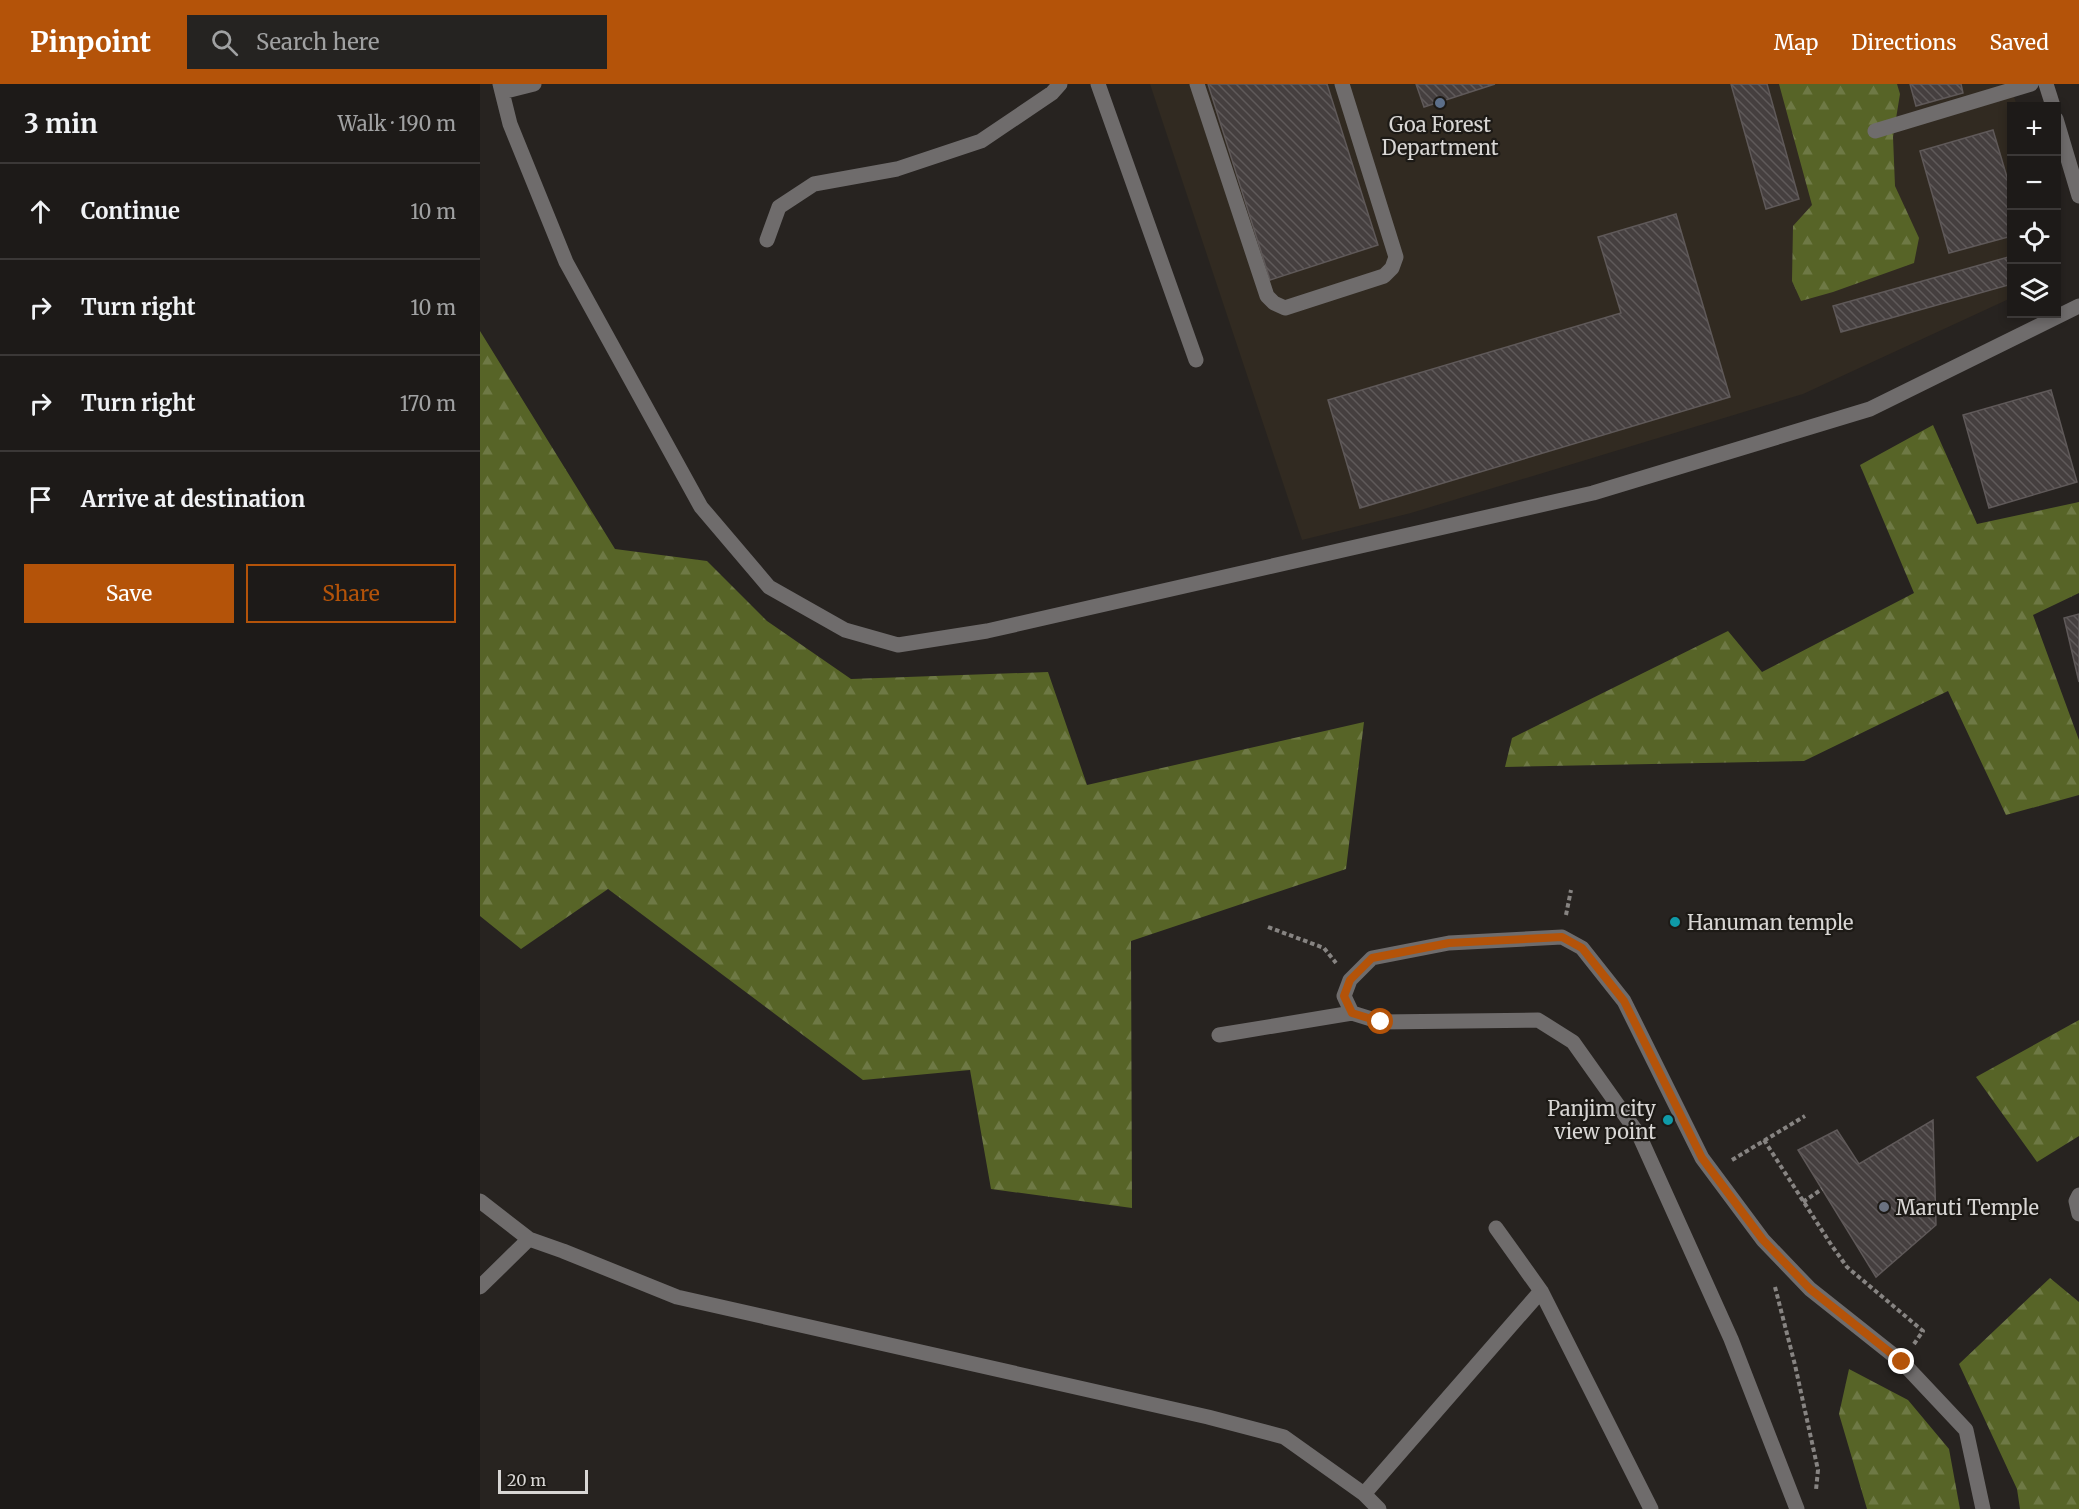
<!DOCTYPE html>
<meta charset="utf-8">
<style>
:root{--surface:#1d1a18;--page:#252321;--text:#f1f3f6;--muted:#a0a1a2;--line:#3b3837;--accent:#b45309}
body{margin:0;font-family:Merriweather,serif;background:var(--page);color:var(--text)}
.controls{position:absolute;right:18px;top:18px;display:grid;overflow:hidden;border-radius:0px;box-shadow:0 3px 9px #0003}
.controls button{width:54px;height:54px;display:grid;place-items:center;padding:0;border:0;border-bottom:2px solid var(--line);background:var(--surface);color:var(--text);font:30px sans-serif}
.scale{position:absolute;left:18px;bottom:15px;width:90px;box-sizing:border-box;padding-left:6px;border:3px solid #d8d6d4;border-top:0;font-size:16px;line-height:21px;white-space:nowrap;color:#d8d6d4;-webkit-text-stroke:4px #1d1a16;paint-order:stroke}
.stop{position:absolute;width:18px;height:18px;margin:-14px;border:4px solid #b45309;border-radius:50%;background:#fff}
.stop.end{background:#b45309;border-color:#fff;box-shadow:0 2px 6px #0008}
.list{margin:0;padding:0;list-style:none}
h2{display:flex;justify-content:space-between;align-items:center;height:78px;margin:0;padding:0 24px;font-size:26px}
h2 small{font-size:20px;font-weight:400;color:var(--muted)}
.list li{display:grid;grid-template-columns:39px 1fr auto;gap:18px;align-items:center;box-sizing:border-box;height:96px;padding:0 24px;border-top:2px solid var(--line)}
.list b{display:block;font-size:22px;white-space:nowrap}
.list em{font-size:20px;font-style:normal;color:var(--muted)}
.actions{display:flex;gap:12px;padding:18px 24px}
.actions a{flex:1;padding:14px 0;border:2px solid var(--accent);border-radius:0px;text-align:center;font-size:21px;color:var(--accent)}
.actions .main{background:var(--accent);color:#fff}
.icon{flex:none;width:33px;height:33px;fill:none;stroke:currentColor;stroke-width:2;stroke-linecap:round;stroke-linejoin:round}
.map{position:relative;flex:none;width:1599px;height:1425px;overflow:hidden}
header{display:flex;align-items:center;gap:36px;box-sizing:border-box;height:84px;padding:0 30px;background:var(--accent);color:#fff}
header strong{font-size:28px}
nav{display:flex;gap:33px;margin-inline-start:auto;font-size:21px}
.search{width:420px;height:54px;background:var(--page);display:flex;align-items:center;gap:15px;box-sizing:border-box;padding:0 21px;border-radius:0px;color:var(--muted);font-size:22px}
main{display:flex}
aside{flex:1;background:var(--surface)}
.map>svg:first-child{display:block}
.built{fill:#312a21}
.forest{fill:url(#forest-firs)}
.building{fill:url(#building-back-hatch);stroke:#5f5959;stroke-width:1.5}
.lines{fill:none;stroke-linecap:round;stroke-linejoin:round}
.path{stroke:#878482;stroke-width:4;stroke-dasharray:4.5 3;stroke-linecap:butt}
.minor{stroke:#6f6c6c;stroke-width:15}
.route{stroke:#b45309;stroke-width:8}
.service-dot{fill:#5c6f8a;stroke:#1d1a16;stroke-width:2}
.culture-dot{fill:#0f9aa8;stroke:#1d1a16;stroke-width:2}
.worship-dot{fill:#6b7280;stroke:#1d1a16;stroke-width:2}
.labels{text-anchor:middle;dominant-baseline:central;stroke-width:4.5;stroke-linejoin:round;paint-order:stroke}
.poi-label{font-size:20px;fill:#d8d6d4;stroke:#1d1a16;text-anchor:start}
</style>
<header>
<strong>Pinpoint</strong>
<div class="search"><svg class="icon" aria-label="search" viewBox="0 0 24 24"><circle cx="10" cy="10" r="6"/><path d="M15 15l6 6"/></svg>Search here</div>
<nav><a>Map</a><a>Directions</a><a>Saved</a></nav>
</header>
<main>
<aside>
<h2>3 min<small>Walk · 190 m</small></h2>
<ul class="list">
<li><svg class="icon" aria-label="ahead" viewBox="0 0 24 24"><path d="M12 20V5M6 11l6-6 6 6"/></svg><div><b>Continue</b></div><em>10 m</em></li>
<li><svg class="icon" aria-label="right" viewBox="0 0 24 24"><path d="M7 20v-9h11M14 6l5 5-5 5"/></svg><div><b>Turn right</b></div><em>10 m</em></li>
<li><svg class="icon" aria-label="right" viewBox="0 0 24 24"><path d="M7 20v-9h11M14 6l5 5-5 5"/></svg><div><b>Turn right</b></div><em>170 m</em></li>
<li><svg class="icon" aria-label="arrive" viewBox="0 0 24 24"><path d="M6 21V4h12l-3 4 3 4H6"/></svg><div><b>Arrive at destination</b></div></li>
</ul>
<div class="actions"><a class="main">Save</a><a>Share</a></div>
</aside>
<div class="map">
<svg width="1599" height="1425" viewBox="0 0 1599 1425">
<defs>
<pattern id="forest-firs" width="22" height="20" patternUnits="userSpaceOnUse" patternTransform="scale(1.5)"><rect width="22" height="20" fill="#576427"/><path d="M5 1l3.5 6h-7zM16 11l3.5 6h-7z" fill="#6e7945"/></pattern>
<pattern id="building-back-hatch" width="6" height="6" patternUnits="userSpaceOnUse" patternTransform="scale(1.5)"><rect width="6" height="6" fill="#453f3f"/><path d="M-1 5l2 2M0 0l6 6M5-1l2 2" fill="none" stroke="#5f5a5a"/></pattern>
</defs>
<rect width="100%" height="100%" fill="#272320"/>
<path class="built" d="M670,0h860l7,22h-5l-1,192 -208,96 -392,119 -109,27z"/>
<path class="forest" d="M1299,0h118l3,10 -7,43 2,49 24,52 -5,25 -81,29 -32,9 -9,-20 1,-55 19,-21z
M0,247l135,218 92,12 60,60 84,58 197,-7 39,113 277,-63 -18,147 -215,72 1,267 -141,-19 -21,-119 -107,10 -255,-191 -87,60 -41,-33z
M1453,341l44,99 102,-22v91l-46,22 46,125v55l-73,20 -58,-124 -144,70 -299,6 7,-29 216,-107 34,41 152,-79 -54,-128z
M1599,936v116l-42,26 -61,-85z
M1570,1194l29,24v207h-59l-3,-20 -58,-125z
M1369,1285l59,31 41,49 11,60h-93l-28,-95z"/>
<path class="building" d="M728,0h119l51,161 -108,35z
M936,0h79l-71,23z
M1251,0h36l32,115 -33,10z
M1430,0h51l2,9 -47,13z
M1513,46l19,64v42l-63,17 -29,-102z
M1196,130l54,183 -370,111 -32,-108 293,-87 -23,-76z
M1532,172v28l-171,48 -8,-26z
M1571,306l26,92 -88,26 -26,-93z
M1599,530v68l-15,-64z
M1453,1036l3,105 -60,52 -78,-127 39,-20 22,34z"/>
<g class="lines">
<path class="path" d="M1086,831l5,-25
M788,843l56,21 12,15
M1284,1056l68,106 15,21 76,64 -9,13
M1252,1076l73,-44
M1323,1118l19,-13
M1295,1203l20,78 23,105 -2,20"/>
<path class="minor" d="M20,0l10,40 56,138 135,245 68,80 76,43 53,15 89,-14 606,-138 277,-84 209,-103
M618,0l98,276
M717,0l70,212 7,7 11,5 99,-32 8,-8 4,-11 -54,-173
M1566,0l7,22
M22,8l32,-8
M1576,35l23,77
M1395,47l156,-47
M287,156l12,-33 35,-23 83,-15 84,-28 71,-48 8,-9
M739,951l133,-22
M1599,1111l-3,6 3,13
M0,1117l49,38 34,12 114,46 531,120 76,20 80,57 15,15
M1016,1144l45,63 110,218
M0,1203l49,-48
M884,1410l177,-203
M1317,1425l-66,-170 -92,-204 -66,-93 -35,-22 -157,2 -29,-9 -8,-17 6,-16 22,-22 77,-15 113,-6 20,11 42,53 78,157 61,82 47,49 92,73 64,68 17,79"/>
</g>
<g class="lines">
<path class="route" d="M901,938l-29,-9 -8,-17 6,-16 22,-22 77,-15 113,-6 20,11 42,53 78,157 61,82 47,49 92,73"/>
</g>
<circle class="service-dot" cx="960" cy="19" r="6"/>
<g class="culture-dot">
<circle cx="1195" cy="838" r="6"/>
<circle cx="1188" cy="1036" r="6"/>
</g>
<circle class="worship-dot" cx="1404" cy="1123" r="6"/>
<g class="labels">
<g class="poi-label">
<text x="960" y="40" text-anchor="middle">Goa Forest<tspan x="960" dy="23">Department</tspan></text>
<text x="1207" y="838">Hanuman temple</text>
<text x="1176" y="1024" text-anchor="end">Panjim city<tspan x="1176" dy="23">view point</tspan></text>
<text x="1416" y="1123">Maruti Temple</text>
</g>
</g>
</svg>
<div class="controls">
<button>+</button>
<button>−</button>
<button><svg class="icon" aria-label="locate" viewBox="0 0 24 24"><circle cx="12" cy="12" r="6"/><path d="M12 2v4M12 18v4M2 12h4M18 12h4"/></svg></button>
<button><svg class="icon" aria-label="layers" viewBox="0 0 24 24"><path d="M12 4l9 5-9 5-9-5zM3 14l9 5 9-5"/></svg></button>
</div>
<div class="scale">20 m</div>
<div class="stop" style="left:901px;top:938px"></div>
<div class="stop end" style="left:1422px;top:1278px"></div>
</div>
</main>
